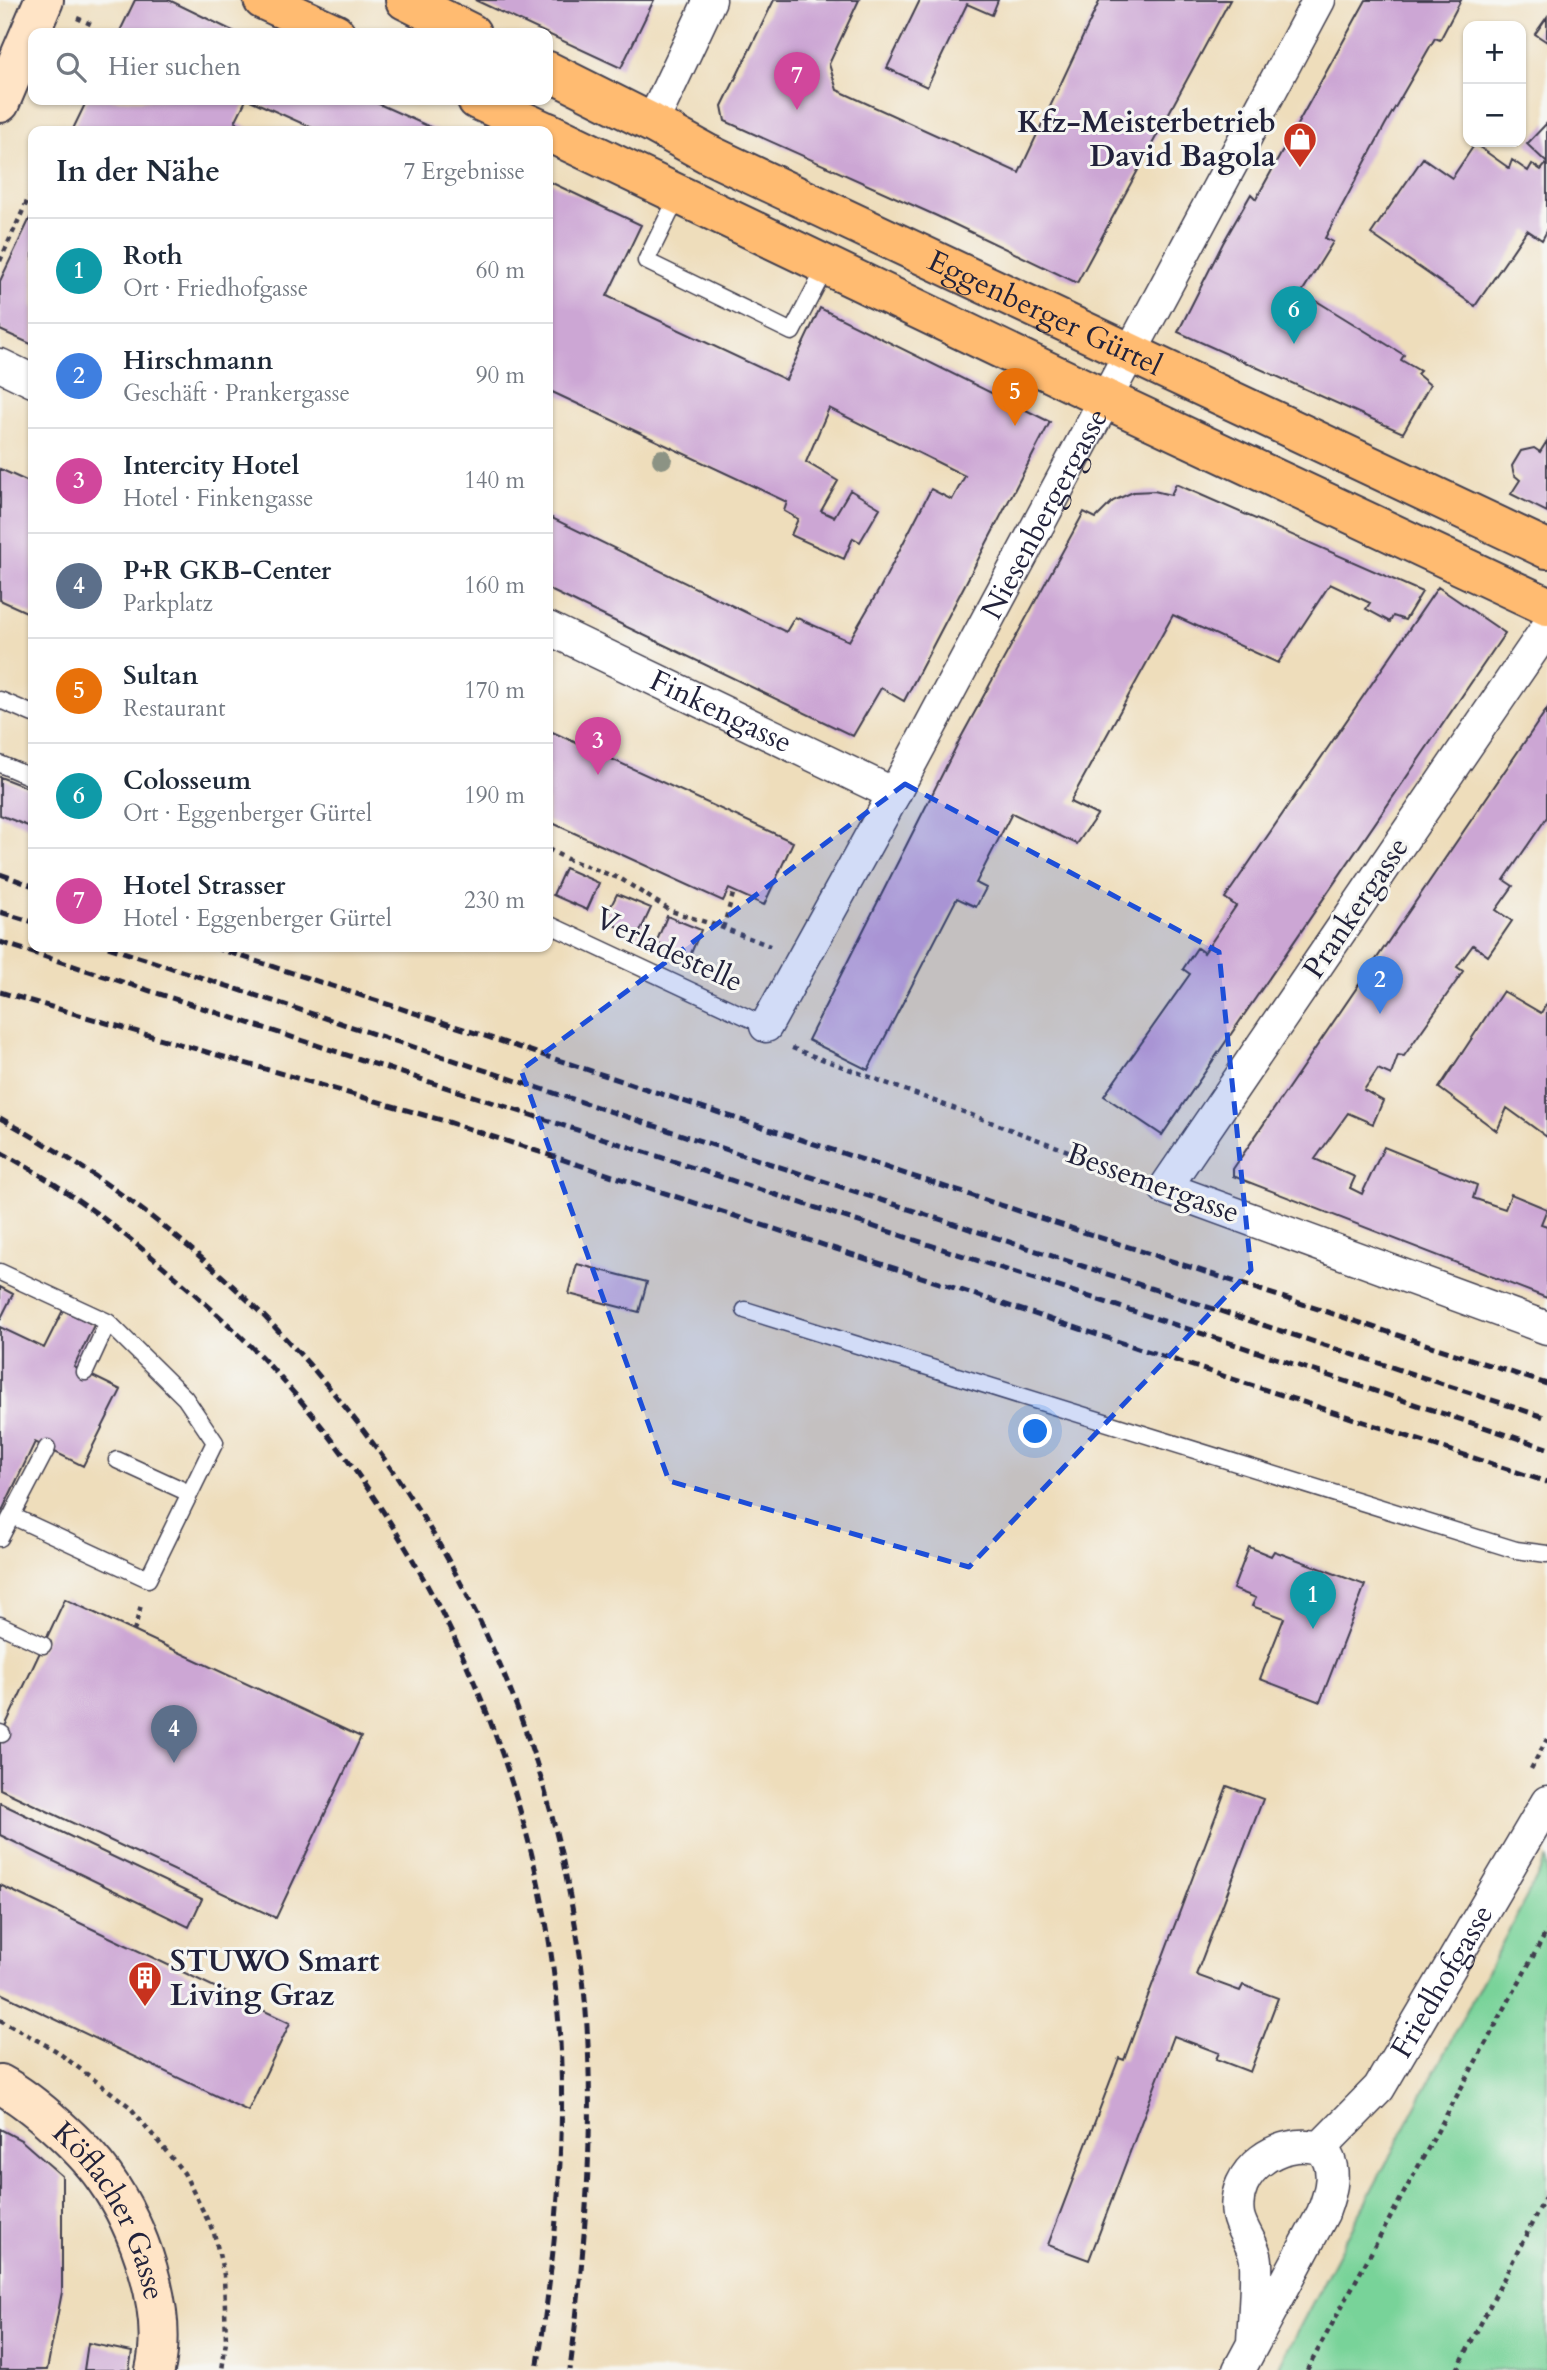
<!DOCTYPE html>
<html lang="de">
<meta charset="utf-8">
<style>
:root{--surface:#fff;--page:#f6f6f7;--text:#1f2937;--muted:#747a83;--line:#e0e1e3;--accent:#0f766e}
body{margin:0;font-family:Cardo,serif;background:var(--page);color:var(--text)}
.controls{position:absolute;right:21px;top:21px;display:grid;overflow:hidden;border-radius:14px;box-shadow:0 2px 5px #0004}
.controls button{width:63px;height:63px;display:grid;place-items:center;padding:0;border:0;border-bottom:2px solid var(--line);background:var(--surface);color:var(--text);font:35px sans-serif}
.you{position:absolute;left:1036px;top:1432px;width:24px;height:24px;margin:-18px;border:5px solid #fff;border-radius:50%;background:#1a73e8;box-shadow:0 0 0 10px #1a73e833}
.badge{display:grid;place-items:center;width:46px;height:46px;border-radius:50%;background:var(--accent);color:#fff;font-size:23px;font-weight:700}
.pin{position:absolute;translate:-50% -58px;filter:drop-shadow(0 2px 4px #0008)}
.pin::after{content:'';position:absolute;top:37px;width:24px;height:21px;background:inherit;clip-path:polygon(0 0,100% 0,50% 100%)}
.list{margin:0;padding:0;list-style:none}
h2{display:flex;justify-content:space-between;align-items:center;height:91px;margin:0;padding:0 28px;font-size:30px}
h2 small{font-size:23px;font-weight:400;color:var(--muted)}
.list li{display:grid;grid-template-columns:46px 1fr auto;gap:21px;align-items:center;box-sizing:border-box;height:105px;padding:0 28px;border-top:2px solid var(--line)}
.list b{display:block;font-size:26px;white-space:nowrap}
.list p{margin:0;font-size:23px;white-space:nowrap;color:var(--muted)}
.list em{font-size:23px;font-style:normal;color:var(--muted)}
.icon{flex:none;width:38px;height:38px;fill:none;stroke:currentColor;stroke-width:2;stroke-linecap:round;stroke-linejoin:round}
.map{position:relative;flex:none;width:1547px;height:2370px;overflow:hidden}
.search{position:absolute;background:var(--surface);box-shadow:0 2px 5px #0004;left:28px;top:28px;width:525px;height:77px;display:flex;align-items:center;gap:18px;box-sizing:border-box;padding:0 24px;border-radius:14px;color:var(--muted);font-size:26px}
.panel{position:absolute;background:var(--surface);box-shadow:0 2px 5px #0004;left:28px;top:126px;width:525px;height:826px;border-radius:14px}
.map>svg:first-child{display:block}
.green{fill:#78d399;stroke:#4d7a6a;stroke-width:2}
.building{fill:#cca6d4}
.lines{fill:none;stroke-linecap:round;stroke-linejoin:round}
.lane-casing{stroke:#413e4e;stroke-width:19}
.street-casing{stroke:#413e4e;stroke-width:35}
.secondary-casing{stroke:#413e4e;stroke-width:42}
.primary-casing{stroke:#413e4e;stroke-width:42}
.path{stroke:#413e4e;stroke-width:4.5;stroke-dasharray:5 5;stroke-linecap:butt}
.lane{stroke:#fff;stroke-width:16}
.street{stroke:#fff;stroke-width:32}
.secondary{stroke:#ffe4c6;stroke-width:38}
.primary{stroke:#ffbb71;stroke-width:38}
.rail{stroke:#22223b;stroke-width:5;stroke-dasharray:10 5;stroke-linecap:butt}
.tree{fill:#8c9384}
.marked{fill:#1d4ed8;fill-opacity:0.2;stroke:#1d4ed8;stroke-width:5;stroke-dasharray:14 9;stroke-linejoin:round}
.labels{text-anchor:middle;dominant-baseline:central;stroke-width:6;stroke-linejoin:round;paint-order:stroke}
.poi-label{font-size:30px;font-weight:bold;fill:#22223b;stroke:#f6f6f2;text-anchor:end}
.street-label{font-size:30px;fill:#22223b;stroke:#f6f6f2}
</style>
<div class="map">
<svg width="1547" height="2370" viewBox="0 0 1547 2370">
<rect width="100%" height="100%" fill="#f6f6f2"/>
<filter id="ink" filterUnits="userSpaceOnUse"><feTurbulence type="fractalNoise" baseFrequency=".0143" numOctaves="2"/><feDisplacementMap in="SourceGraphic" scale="14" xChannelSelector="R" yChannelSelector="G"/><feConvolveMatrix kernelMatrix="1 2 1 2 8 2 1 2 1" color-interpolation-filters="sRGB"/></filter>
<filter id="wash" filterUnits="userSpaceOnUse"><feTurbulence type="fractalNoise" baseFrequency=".00686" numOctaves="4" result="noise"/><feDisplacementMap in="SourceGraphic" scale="28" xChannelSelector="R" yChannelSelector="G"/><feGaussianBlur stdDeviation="1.57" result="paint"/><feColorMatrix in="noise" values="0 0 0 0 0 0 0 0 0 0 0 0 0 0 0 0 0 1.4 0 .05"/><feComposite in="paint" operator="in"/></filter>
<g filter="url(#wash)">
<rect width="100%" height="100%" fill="#edb"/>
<path class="green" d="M1547,1858v512h-270z"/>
<g id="blocks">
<path class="building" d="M135,0h34l68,33h-118z
M475,0h179l-33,68z
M774,0h85l-30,64 8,26 182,83 81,-173h130l-153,283 -140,-67 -212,-95 -3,-15z
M920,0h78l-6,15 -25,-11 -40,83 -40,-19z
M1366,0h95l-21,40 -5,-2 -50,87 -60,113 8,4 -31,50 102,63 -3,5 19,11 -3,3 13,11 -27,48 -225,-101 45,-89 28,-49 5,5z
M1547,17v25l-12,-8z
M87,100h159l-11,22 20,9h-183z
M250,100h120l69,31h-120z
M1547,123v40l-20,-19z
M1475,144l34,24 3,-8 16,11 4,-7 9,6 6,-7v68l-5,9 -15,-10 -52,76 -104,-72 52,-76 29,20z
M548,181l93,44 -34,71 179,84 34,-72 230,114 -146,279 -23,-13 -28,48 -305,-147v-73l238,116 9,-15 54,24 31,-53 51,-99 21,11 13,-24 -136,-68 -23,54 32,19 -17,30 13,6 16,-27 30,18 -20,34 -7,-4 -9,21 -53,-24 7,-16 -14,-8 3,-9 -239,-112z
M33,212v133l-33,-15v-49z
M1547,441v71l-36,-18 9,-14 -6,-5 -2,-9 9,-15 13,-3 6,4z
M0,469l33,15v131l-33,-15z
M1176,484l246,108 -17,28 -12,-4 -3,6 -24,-13 4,-6 -40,-19 -52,79 -105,-48 -103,187 27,13 -20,29 -65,-31 -36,70 10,5 -10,19 -19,-9 -89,172 -60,-30 151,-299 125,-229 12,6 17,-17 20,-9 21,-1 17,4z
M1438,587l67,46 -343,502 -58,-39 86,-122 -7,-5 14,-21 7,5 32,-47 -11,-8z
M1547,709v108l-43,63 9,6 -17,24 16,11 -24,35 -15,-11 -16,22 6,4 -5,8 -54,77 -6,-1 -7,20 -13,-6 -14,21 19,11 -10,23 -25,-11 -33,46 40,18 -5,11 12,6 22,-47 93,38 -4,13 32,11 6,-15 36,15 -6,15 6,2v72l-314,-122v-7z
M548,730l245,112 -29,63 -35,-16 -6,12 -175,-80z
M0,777l33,13v38l-33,-13z
M565,868l34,15 -12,27 -34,-15z
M617,894l34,14 -13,28 -34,-16z
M667,916l34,14 -12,28 -33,-15z
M1503,991l38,22 6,-10v134l-40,-29 -10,23 -58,-43z
M577,1264l70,18 -8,30 -70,-18z
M0,1287l13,7 -13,26z
M63,1310l31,15 -20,42 47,23 -38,76 -48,-24 -35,73v-188l44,21z
M1249,1547l22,9 3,-5 91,34 -45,117 -60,-23 24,-61 -32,-12 4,-8 -23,-9z
M65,1599l296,138 -85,181 -276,-129v-52z
M1227,1786l36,13 -67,176 44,16 3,-6 35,13 -28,74 -34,-13 3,-6 -45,-17 -85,224 -41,-15 71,-187 5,2z
M0,1803l202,96 -13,28 -189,-92z
M0,1885l290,138 -42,88 -248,-118z
M0,2129l21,11 41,36v116l-15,78h-47z
M88,2343l44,9 -3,18h-45z"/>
</g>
</g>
<g filter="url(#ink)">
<use href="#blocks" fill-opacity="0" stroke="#413e4e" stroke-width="2"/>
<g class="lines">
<g class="lane-casing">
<path id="lane" d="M679,194l-33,67 146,71 35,-67
M0,700l33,14
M0,764l33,14
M548,924l218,102
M0,1272l108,50 -23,50
M745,1310l771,240 31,4
M117,1460l72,33
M12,1516l136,63 67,-137 -30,-44 -77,-76
M0,1538l47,-90
M0,1625l43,20
M0,1733l2,1"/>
</g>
<g class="street-casing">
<g id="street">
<path d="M652,123l58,-123"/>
<path d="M0,365l33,16"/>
<path id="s1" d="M548,628l346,166"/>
<path d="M1547,628l-382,560 382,140"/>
<path id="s2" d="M766,1026l128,-232 425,-794"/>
<path id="s3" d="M1320,2148l59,-60 168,-286"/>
<path d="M1239,2370l84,-157c8,-21 16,-48 -3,-65 -41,-11 -89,22 -82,67 3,16 17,31 18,46 1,27 -2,55 -3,82"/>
</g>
</g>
<g class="secondary-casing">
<g id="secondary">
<path d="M0,103l44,-103"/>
<path id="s4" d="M0,2084c33,18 82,62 104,93 35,49 65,133 51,193"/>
</g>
</g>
<g class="primary-casing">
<g id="primary">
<path d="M263,0l72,33"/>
<path d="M405,0l66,33"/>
<path id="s5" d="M548,71l104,52 56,31 839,395"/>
<path d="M477,100l68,31"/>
<path d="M548,132l522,250 477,224"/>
</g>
</g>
<path class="path" d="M77,18l18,8
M0,261l29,-64
M548,849l19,10 54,20 50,32 47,15 52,20
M723,928l11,-37
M792,1048l343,128
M134,1631l7,-26
M1531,1769l16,-30
M0,2020l55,30 74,56 55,67 30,60 10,42 2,66 -4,29
M1307,2370l240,-439
M1457,2370l90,-176"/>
<use href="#lane" class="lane"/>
<use href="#street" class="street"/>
<use href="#secondary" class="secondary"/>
<use href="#primary" class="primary"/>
<path class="rail" d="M0,874l33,12
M0,912l33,10
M0,942l1191,388 356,118
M108,947l1439,471
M213,947l1334,437
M0,992l448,130 1099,360
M0,1118c285,156 493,425 563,744 8,39 16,78 20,117 14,132 3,260 -13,391
M0,1152c66,35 124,80 180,129 34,30 68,60 98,94 164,181 268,422 282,667 6,109 -6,220 -23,328"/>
</g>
<circle class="tree" cx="662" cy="459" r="10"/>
</g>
<path class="marked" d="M905,784l314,168 32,318 -282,297 -300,-86 -148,-411z"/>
<defs>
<g id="shop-pin" transform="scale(1.75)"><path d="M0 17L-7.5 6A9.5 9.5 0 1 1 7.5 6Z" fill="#c8321e" stroke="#f6f6f2"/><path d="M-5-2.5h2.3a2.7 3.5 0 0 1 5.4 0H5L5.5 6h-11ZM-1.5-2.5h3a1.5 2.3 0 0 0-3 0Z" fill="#fff"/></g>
<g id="building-pin" transform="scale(1.75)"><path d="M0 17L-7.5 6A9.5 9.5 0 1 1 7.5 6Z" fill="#c8321e" stroke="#f6f6f2"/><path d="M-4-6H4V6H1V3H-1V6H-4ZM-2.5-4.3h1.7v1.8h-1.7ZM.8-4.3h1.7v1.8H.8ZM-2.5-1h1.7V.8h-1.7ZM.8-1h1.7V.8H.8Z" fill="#fff"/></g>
</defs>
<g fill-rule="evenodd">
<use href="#shop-pin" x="1300" y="139"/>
<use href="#building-pin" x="145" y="1978"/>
</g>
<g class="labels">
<g class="poi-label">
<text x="1276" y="122">Kfz-Meisterbetrieb<tspan x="1276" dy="34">David Bagola</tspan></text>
<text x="170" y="1961" text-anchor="start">STUWO Smart<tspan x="170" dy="34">Living Graz</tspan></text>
</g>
<g class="street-label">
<text stroke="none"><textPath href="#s5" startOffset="553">Eggenberger Gürtel</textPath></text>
<text stroke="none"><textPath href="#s2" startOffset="583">Niesenbergergasse</textPath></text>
<text stroke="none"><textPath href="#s1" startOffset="192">Finkengasse</textPath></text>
<text transform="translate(1356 908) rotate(-56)">Prankergasse</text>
<text transform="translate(669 950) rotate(25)">Verladestelle</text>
<text transform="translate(1153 1183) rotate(20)">Bessemergasse</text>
<text stroke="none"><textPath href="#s3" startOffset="208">Friedhofgasse</textPath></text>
<text stroke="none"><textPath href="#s4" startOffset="173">Köflacher Gasse</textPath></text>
</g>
</g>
</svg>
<div class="controls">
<button>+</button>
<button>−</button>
</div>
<div class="you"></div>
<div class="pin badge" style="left:1313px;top:1629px;background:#0f9aa8">1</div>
<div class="pin badge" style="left:1380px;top:1014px;background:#3f7fe0">2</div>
<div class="pin badge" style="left:598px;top:775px;background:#d1479c">3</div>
<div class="pin badge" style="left:174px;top:1763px;background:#5c6f8a">4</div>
<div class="pin badge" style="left:1015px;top:426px;background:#e8710a">5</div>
<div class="pin badge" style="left:1294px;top:344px;background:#0f9aa8">6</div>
<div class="pin badge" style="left:797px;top:110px;background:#d1479c">7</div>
<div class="search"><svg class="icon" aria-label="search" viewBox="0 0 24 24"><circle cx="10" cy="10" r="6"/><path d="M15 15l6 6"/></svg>Hier suchen</div>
<section class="panel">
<h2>In der Nähe<small>7 Ergebnisse</small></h2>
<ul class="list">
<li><span class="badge" style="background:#0f9aa8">1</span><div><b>Roth</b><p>Ort · Friedhofgasse</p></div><em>60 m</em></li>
<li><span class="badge" style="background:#3f7fe0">2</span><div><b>Hirschmann</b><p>Geschäft · Prankergasse</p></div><em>90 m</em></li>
<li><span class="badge" style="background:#d1479c">3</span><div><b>Intercity Hotel</b><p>Hotel · Finkengasse</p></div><em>140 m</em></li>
<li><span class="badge" style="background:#5c6f8a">4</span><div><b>P+R GKB-Center</b><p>Parkplatz</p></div><em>160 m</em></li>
<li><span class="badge" style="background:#e8710a">5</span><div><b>Sultan</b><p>Restaurant</p></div><em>170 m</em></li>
<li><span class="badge" style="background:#0f9aa8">6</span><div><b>Colosseum</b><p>Ort · Eggenberger Gürtel</p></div><em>190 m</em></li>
<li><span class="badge" style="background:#d1479c">7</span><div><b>Hotel Strasser</b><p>Hotel · Eggenberger Gürtel</p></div><em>230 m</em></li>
</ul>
</section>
</div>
